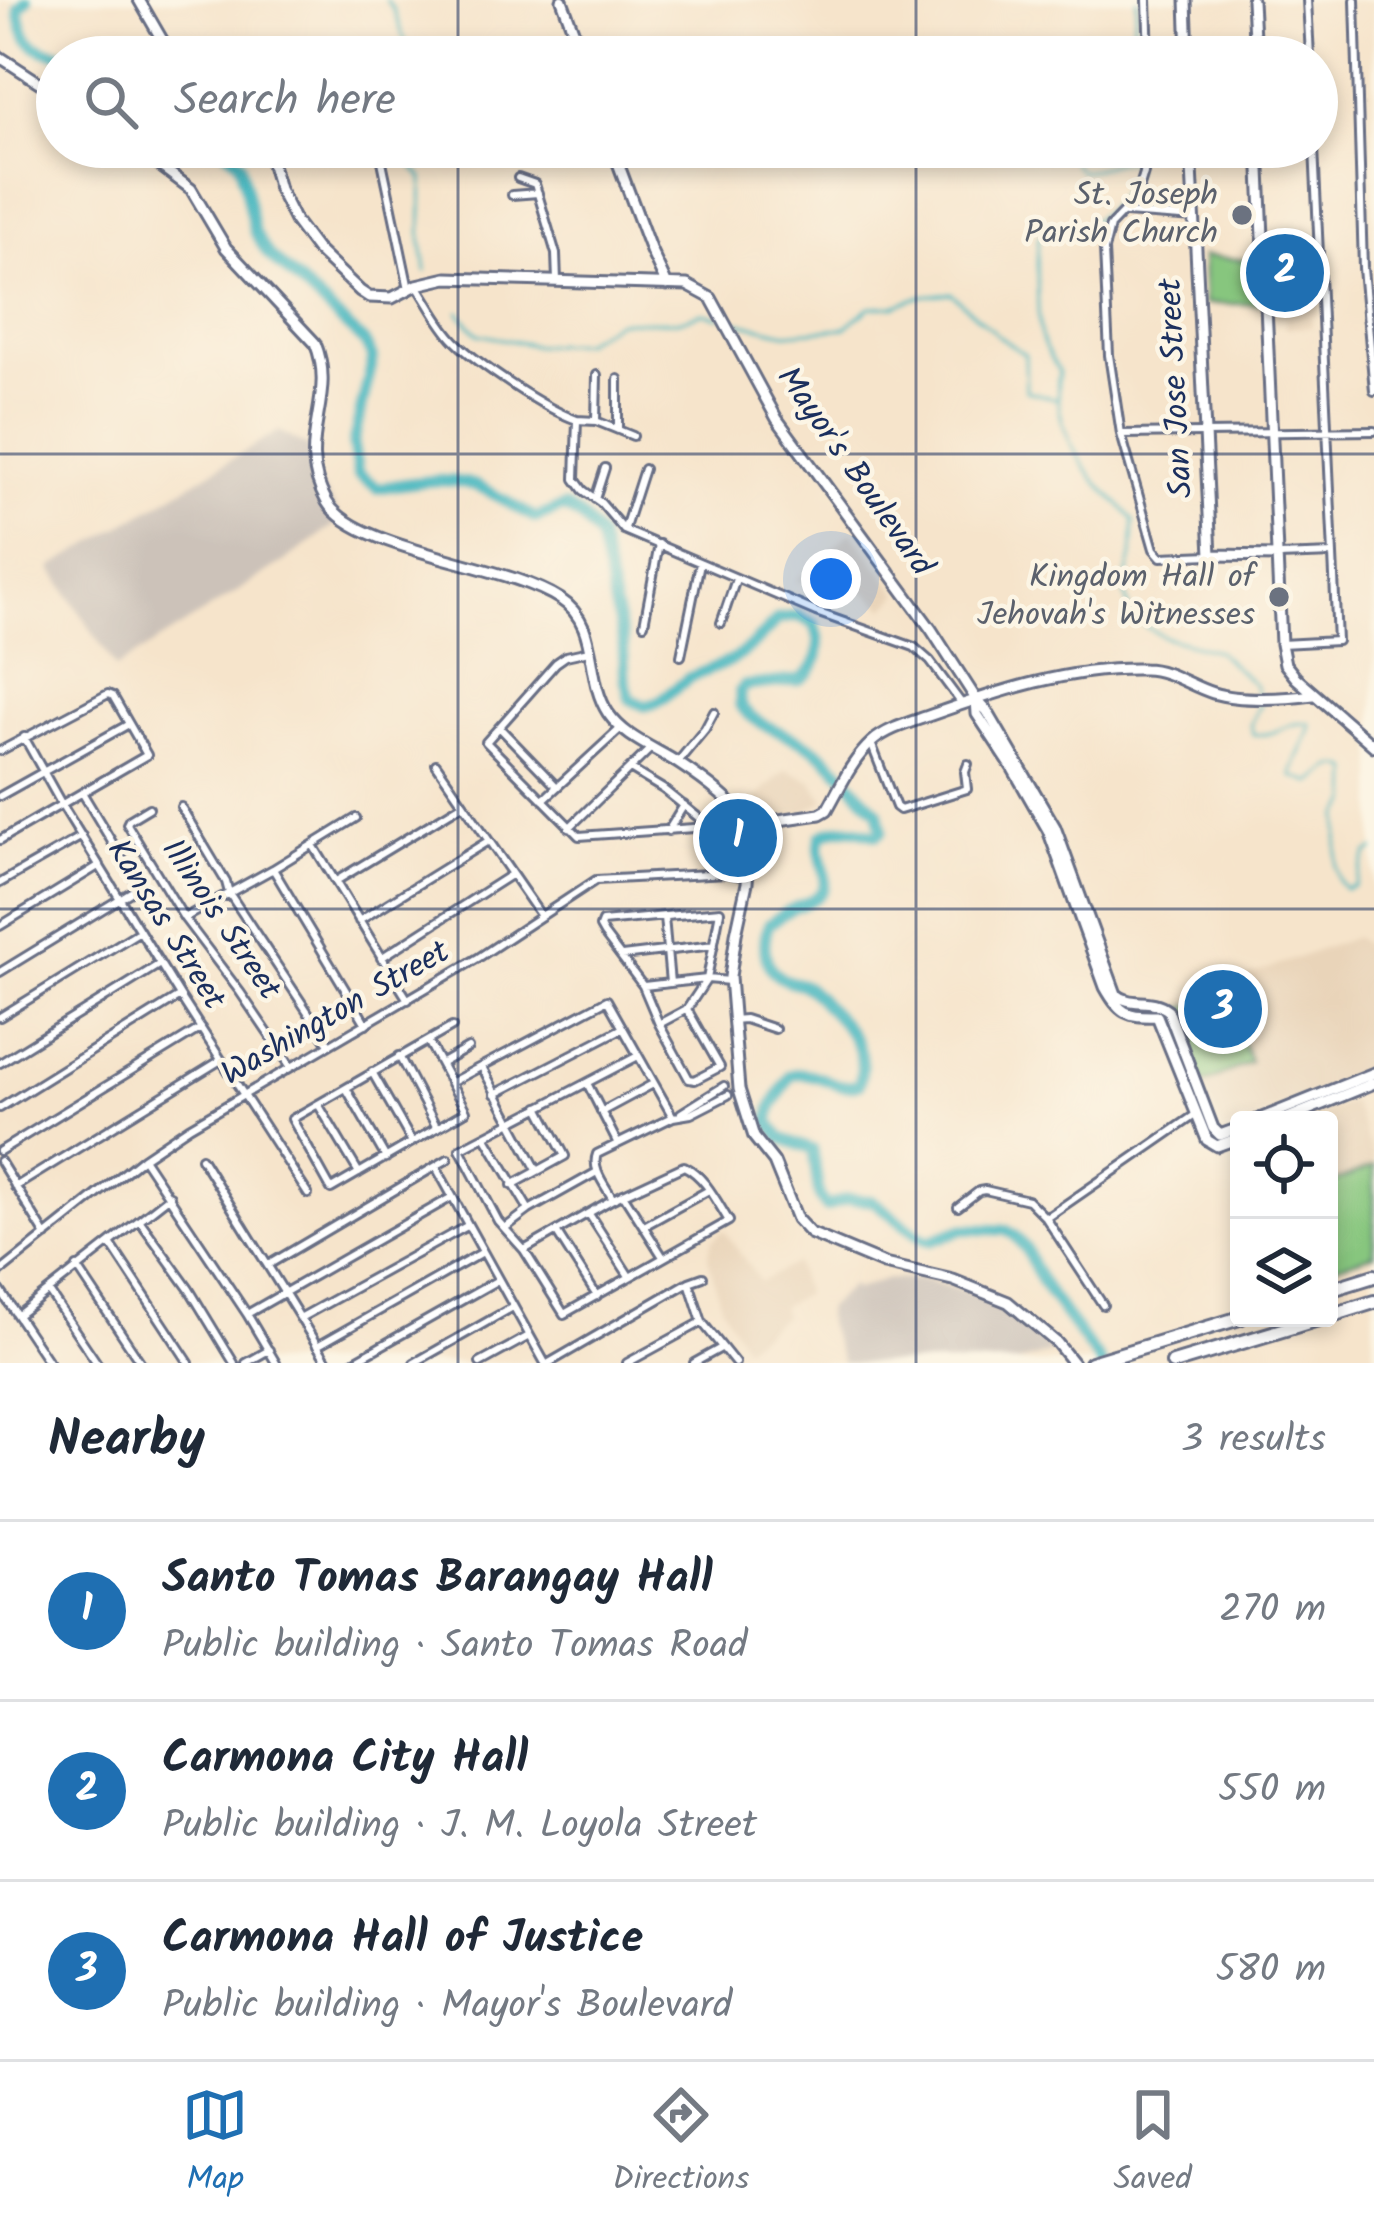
<!DOCTYPE html>
<meta charset="utf-8">
<style>
:root{--surface:#fff;--page:#f2f2f3;--text:#1f2937;--muted:#747a83;--line:#e0e1e3;--accent:#1f6fb2}
body{margin:0;font-family:Kalam,sans-serif;background:var(--page);color:var(--text)}
.controls{position:absolute;right:36px;bottom:36px;display:grid;overflow:hidden;border-radius:12px;box-shadow:0 6px 18px #0003}
.controls button{width:108px;height:108px;display:grid;place-items:center;padding:0;border:0;border-bottom:3px solid var(--line);background:var(--surface);color:var(--text);font:60px sans-serif}
.you{position:absolute;left:831px;top:579px;width:42px;height:42px;margin:-30px;border:9px solid #fff;border-radius:50%;background:#1a73e8;box-shadow:0 0 0 18px #1a73e833}
.badge{display:grid;place-items:center;width:78px;height:78px;border-radius:50%;background:var(--accent);color:#fff;font-size:39px;font-weight:700}
.pin{position:absolute;translate:-50% -50%;border:6px solid #fff;box-shadow:0 3px 12px #0006}
.list{margin:0;padding:0;list-style:none}
h2{display:flex;justify-content:space-between;align-items:center;height:156px;margin:0;padding:0 48px;font-size:51px}
h2 small{font-size:39px;font-weight:400;color:var(--muted)}
.list li{display:grid;grid-template-columns:78px 1fr auto;gap:36px;align-items:center;box-sizing:border-box;height:180px;padding:0 48px;border-top:3px solid var(--line)}
.list b{display:block;font-size:45px;white-space:nowrap}
.list p{margin:0;font-size:39px;white-space:nowrap;color:var(--muted)}
.list em{font-size:39px;font-style:normal;color:var(--muted)}
.icon{flex:none;width:66px;height:66px;fill:none;stroke:currentColor;stroke-width:2;stroke-linecap:round;stroke-linejoin:round}
.map{position:relative;flex:none;width:1374px;height:1363px;overflow:hidden}
.search{position:absolute;background:var(--surface);box-shadow:0 6px 18px #0003;left:36px;right:36px;top:36px;height:132px;display:flex;align-items:center;gap:30px;box-sizing:border-box;padding:0 42px;border-radius:66px;color:var(--muted);font-size:45px}
.sheet{height:696px;background:var(--surface)}
nav{display:flex;justify-content:space-around;align-items:center;box-sizing:border-box;height:168px;border-top:3px solid var(--line);background:var(--surface);font-size:33px;color:var(--muted)}
nav a{display:grid;justify-items:center;gap:6px}
nav .on{color:var(--accent)}
.map>svg:first-child{display:block}
.built{fill:#e9d4b9}
.industrial{fill:#ccc2b9}
.green{fill:#87c67e;stroke:#517a6e;stroke-width:3}
.lines{fill:none;stroke-linecap:round;stroke-linejoin:round}
.stream{stroke:#48b7c0;stroke-width:3}
.river{stroke:#48b7c0;stroke-width:12}
.street-casing{stroke:#686e84;stroke-width:12}
.secondary-casing{stroke:#686e84;stroke-width:15}
.highway-casing{stroke:#686e84;stroke-width:18}
.street{stroke:#fff;stroke-width:6}
.secondary{stroke:#fff;stroke-width:9}
.highway{stroke:#fff;stroke-width:12}
.grid{fill:none;stroke:#1b2f5e;stroke-width:3;stroke-opacity:0.55}
.worship-dot{fill:#6b7280;stroke:#fcf5e5;stroke-width:4.5}
.labels{text-anchor:middle;dominant-baseline:central;stroke-width:9;stroke-linejoin:round;paint-order:stroke}
.worship-label{font-size:33px;fill:#5b616d;stroke:#fcf5e5;text-anchor:end}
.street-label{font-size:33px;fill:#1b2f5e;stroke:#fcf5e5}
</style>
<div class="map">
<svg width="1374" height="1363" viewBox="0 0 1374 1363">
<rect width="100%" height="100%" fill="#fcf5e5"/>
<filter id="ink" filterUnits="userSpaceOnUse"><feTurbulence type="fractalNoise" baseFrequency=".00833" numOctaves="2"/><feDisplacementMap in="SourceGraphic" scale="24" xChannelSelector="R" yChannelSelector="G"/><feConvolveMatrix kernelMatrix="1 2 1 2 8 2 1 2 1" color-interpolation-filters="sRGB"/></filter>
<filter id="wash" filterUnits="userSpaceOnUse"><feTurbulence type="fractalNoise" baseFrequency=".004" numOctaves="4" result="noise"/><feDisplacementMap in="SourceGraphic" scale="48" xChannelSelector="R" yChannelSelector="G"/><feGaussianBlur stdDeviation="2.7" result="paint"/><feColorMatrix in="noise" values="0 0 0 0 0 0 0 0 0 0 0 0 0 0 0 0 0 1.4 0 .05"/><feComposite in="paint" operator="in"/></filter>
<g filter="url(#wash)">
<rect width="100%" height="100%" fill="#f6e4cb"/>
<path class="built" d="M1315,254l3,61 -6,1v11l-27,2v-13h-12l-4,-61z
M851,532l48,62 -13,14 -21,-16 -57,-6 -13,-6z
M786,769l25,11 14,20 -24,13 -44,8 -11,-13z
M1355,937l19,15v116l-124,52h-11v5l-16,6 -54,-126z
M1352,1101l22,57v8l-45,18v-64h-26z
M724,1230l36,52 35,-19 10,31 -24,13 3,9 -40,30 -23,-41 -13,-48 4,-17z"/>
<path class="industrial" d="M279,431l33,18 2,25 27,43 -8,9 -49,36 -168,106 -65,-100z
M887,1279h34l64,18 46,30 21,25 -35,11h-175l-15,-40 -2,-14 26,-23 4,4z"/>
<path class="green" d="M1203,256l56,5 2,43h-56z
M1205,1001l7,21 20,-7 18,47 -48,23 -28,-74z
M1374,1166v88l-45,14v-84z"/>
<g class="lines">
<path class="stream" d="M386,0l7,9 18,48
M1097,57c33,-16 38,-20 40,-57
M396,147l27,31 -2,58 5,35
M1067,147l6,16 7,8c18,1 37,-15 54,-8 -1,11 -6,17 -12,27 -21,34 -45,40 -83,46 -3,13 -2,86 2,100 3,13 11,24 18,36 -7,37 11,78 35,107 13,15 28,26 40,42l-2,35 -8,33 6,24 18,15 16,9 53,14 38,34 5,20 -10,19 3,10c24,4 34,-15 58,-10 -3,19 -16,33 -19,52l20,7c14,-9 21,-24 39,-13l-1,32 -10,14 -4,51 3,14 6,8 10,-3 12,-32 7,-4
M459,312l19,22 58,12 45,-4 37,-21h60l25,-8 17,4
M729,320l57,13 59,-5 25,-21 24,-1 27,-10 30,-3 50,45 24,17 1,36 31,8"/>
<path class="river" d="M27,0l-8,8c3,48 30,43 68,49
M222,147l18,15 14,69 14,23 97,89 8,16 -20,85 5,30 20,14c32,-5 76,-14 106,1 18,9 34,21 52,29l28,-11 17,10 18,21 24,104 2,37 5,20 15,7 12,-3 32,-25 44,-18 21,-16 24,-25 20,-3 16,8c10,22 6,43 -15,56l-55,6 -4,5v14c19,25 50,27 75,44 24,16 41,43 63,62l4,20 -5,4c-22,-6 -36,-12 -56,1 -4,16 2,24 4,39 4,26 -24,27 -40,38 -6,3 -10,8 -16,11 -7,17 -6,43 11,53 8,6 19,5 27,10 9,6 14,15 21,21 22,22 41,43 31,76 -24,9 -43,-17 -68,-9l-19,32 -3,15 12,16 32,12 6,45 7,12 21,-8 26,2 50,38 7,2 34,-12 42,1 8,5 12,14 9,21 16,26 50,67"/>
</g>
</g>
<g filter="url(#ink)">
<g class="lines">
<g class="street-casing">
<path id="street" d="M1147,0l2,57
M1307,0l3,57
M1355,0l8,268 11,123
M1149,52h160
M379,147l30,142
M1146,147l-2,26 -8,26 -26,27 -6,24 5,105 12,79 33,115 7,8 50,-2
M1192,159h67
M518,178l17,6 21,70 1,27
M512,195l26,-2
M1126,213l69,5
M1264,252l55,-1
M417,285c12,18 23,41 38,56 24,24 90,68 122,79l-2,59 8,11 18,13 23,27 192,82 98,35 16,14 32,43
M618,379v51
M577,420l19,1 37,15
M596,421l1,-46
M1121,434l253,-3
M595,499l10,-31
M625,528l19,-59
M1279,556l54,-2
M721,623l15,-44
M644,624l15,-80
M1281,644l56,-3 -23,-494
M589,651l-23,5 -10,7 -70,79 93,94 172,-12
M681,656l19,-93
M499,727l58,60
M24,737l38,68 118,191 128,198
M871,743l25,64 4,3 67,-21 -2,-17 3,-8
M0,751l108,-57 5,2 34,59 -147,85
M677,763l28,-34 9,-17
M436,764l105,152
M630,769l33,20 46,37
M0,796l129,-72
M543,800l77,-71
M181,807l45,75 3,11 100,151
M149,808l-20,12 -2,4 57,94 56,74 51,75
M569,828l82,-80
M668,831l16,-26
M313,845l95,155
M273,869l93,155
M727,873l9,-6 13,-1
M336,881l127,-77
M0,883l82,-47
M664,917l6,66 37,-4
M184,918l89,-49 83,-51
M359,921l129,-80
M0,926l100,-61
M622,956l92,-11
M381,958l131,-84
M0,972l139,-85 -56,-93
M644,986l26,-3
M687,1009l33,58 -25,13 -6,-1 -30,-55 -16,-38 -39,-52 -4,-7 2,-5 118,-11 -13,68 23,2
M0,1017l140,-86
M732,1020l13,-1 30,10
M659,1024l28,-15 20,-30
M428,1041l38,70 -135,78 -39,-70 160,-92
M399,1056l38,72
M0,1063l160,-99
M442,1063l26,-15
M482,1067l55,103
M372,1072l40,70
M454,1081l153,-81 66,117
M587,1083l30,59
M346,1088l40,70
M495,1094l128,-66
M318,1104l41,69
M0,1108l180,-112
M601,1112l52,-28
M681,1113l43,-27
M485,1136l44,74
M0,1151l201,-123
M143,1158l104,156 29,49
M201,1158l127,205
M0,1161l46,75
M436,1167l109,196
M512,1185l53,-29 -26,-49
M15,1187l206,-127
M623,1194l40,63
M613,1199c-8,-14 -22,-30 -16,-45l76,-37 18,-3 37,-19
M958,1207l21,-16 6,-1 43,10 18,18
M589,1214l40,62
M140,1221l49,68 45,74
M644,1226l65,-36
M505,1228l24,-18 68,-38
M557,1233l40,63
M110,1243l79,120
M524,1250l89,-51 71,-33c21,10 33,36 45,55l-165,93 -40,-64 -26,-29 -38,-72 178,-93
M268,1265l180,-106
M77,1267l64,96
M0,1272l143,-114 46,-31 289,-169 118,-78 131,-7 20,4
M689,1282l13,40 33,41
M0,1290l49,73
M49,1292l48,71
M1103,1305l-57,-87 149,-103
M247,1314l205,-117
M18,1315l152,-119
M300,1318l167,-92
M317,1346l166,-94
M246,1363l23,-13
M351,1363l147,-83
M414,1363l99,-56
M480,1363l49,-27
M549,1363l140,-81 14,-5
M627,1363l75,-41
M694,1363l27,-15"/>
</g>
<g class="secondary-casing">
<path id="secondary" d="M139,0l33,57
M562,0l21,57
M1186,0l2,57
M1252,0l3,57
M0,57l57,37
M135,147l56,42 35,59 89,95c24,57 -23,99 12,159 29,49 178,61 233,97 41,26 24,78 48,114 18,26 48,35 73,52 26,17 50,36 70,59
M267,147l12,42 16,32 21,28 44,42 9,6 23,1 25,-13 30,-7 240,7 24,13 66,121 154,210 45,70 11,12 68,116 61,167c15,14 34,2 52,16l45,118 7,7 19,-7
M612,147l39,104 16,34
M1191,147l20,408 68,1
M1259,147l22,497 4,20 11,14 78,68
M976,699l1,15 35,53 36,63 57,157c15,27 22,30 52,29l50,124 10,6 22,-8
M751,824l-4,59 -11,51 -6,43 9,112 15,48 20,25 23,57 13,14 74,31 69,16 55,22 49,41 16,20
M751,824l69,-10 7,-4c13,-23 25,-50 45,-68 16,-14 40,-20 59,-27 68,-24 139,-48 213,-46 24,0 46,17 69,24 26,8 72,6 100,2
M1257,1120l117,-47
M1283,1120l91,-37"/>
</g>
<g class="highway-casing">
<path id="highway" d="M1329,1290l45,-14
M1329,1316l45,-14
M1091,1363l149,-45
M1173,1363l149,-45"/>
</g>
<use href="#street" class="street"/>
<use href="#secondary" class="secondary"/>
<use href="#highway" class="highway"/>
</g>
</g>
<path class="grid" d="M458,0v57M916,0v57M458,147v1216M916,147v1216M0,454h1374M0,909h1374"/>
<g class="worship-dot">
<circle cx="1242" cy="215" r="12"/>
<circle cx="1279" cy="597" r="12"/>
</g>
<g class="labels">
<g class="worship-label">
<text x="1218" y="196">St. Joseph<tspan x="1218" dy="38">Parish Church</tspan></text>
<text x="1255" y="578">Kingdom Hall of<tspan x="1255" dy="38">Jehovah's Witnesses</tspan></text>
</g>
<g class="street-label">
<text transform="translate(1177 388) rotate(-93)">San Jose Street</text>
<text transform="translate(854 472) rotate(55)">Mayor's Boulevard</text>
<text transform="translate(220 920) rotate(56)">Illinois Street</text>
<text transform="translate(165 925) rotate(58)">Kansas Street</text>
<text transform="translate(336 1014) rotate(-30)">Washington Street</text>
</g>
</g>
</svg>
<div class="controls">
<button><svg class="icon" aria-label="locate" viewBox="0 0 24 24"><circle cx="12" cy="12" r="6"/><path d="M12 2v4M12 18v4M2 12h4M18 12h4"/></svg></button>
<button><svg class="icon" aria-label="layers" viewBox="0 0 24 24"><path d="M12 4l9 5-9 5-9-5zM3 14l9 5 9-5"/></svg></button>
</div>
<div class="you"></div>
<div class="pin badge" style="left:738px;top:838px">1</div>
<div class="pin badge" style="left:1285px;top:273px">2</div>
<div class="pin badge" style="left:1223px;top:1009px">3</div>
<div class="search"><svg class="icon" aria-label="search" viewBox="0 0 24 24"><circle cx="10" cy="10" r="6"/><path d="M15 15l6 6"/></svg>Search here</div>
</div>
<section class="sheet">
<h2>Nearby<small>3 results</small></h2>
<ul class="list">
<li><span class="badge">1</span><div><b>Santo Tomas Barangay Hall</b><p>Public building · Santo Tomas Road</p></div><em>270 m</em></li>
<li><span class="badge">2</span><div><b>Carmona City Hall</b><p>Public building · J. M. Loyola Street</p></div><em>550 m</em></li>
<li><span class="badge">3</span><div><b>Carmona Hall of Justice</b><p>Public building · Mayor's Boulevard</p></div><em>580 m</em></li>
</ul>
</section>
<nav>
<a class="on"><svg class="icon" aria-label="map" viewBox="0 0 24 24"><path d="M3 6l6-2 6 2 6-2v14l-6 2-6-2-6 2zM9 4v14M15 6v14"/></svg>Map</a>
<a><svg class="icon" aria-label="directions" viewBox="0 0 24 24"><path d="M12 3l9 9-9 9-9-9zM9 14v-3h6M13 9l2 2-2 2"/></svg>Directions</a>
<a><svg class="icon" aria-label="saved" viewBox="0 0 24 24"><path d="M7 4h10v16l-5-4-5 4z"/></svg>Saved</a>
</nav>
